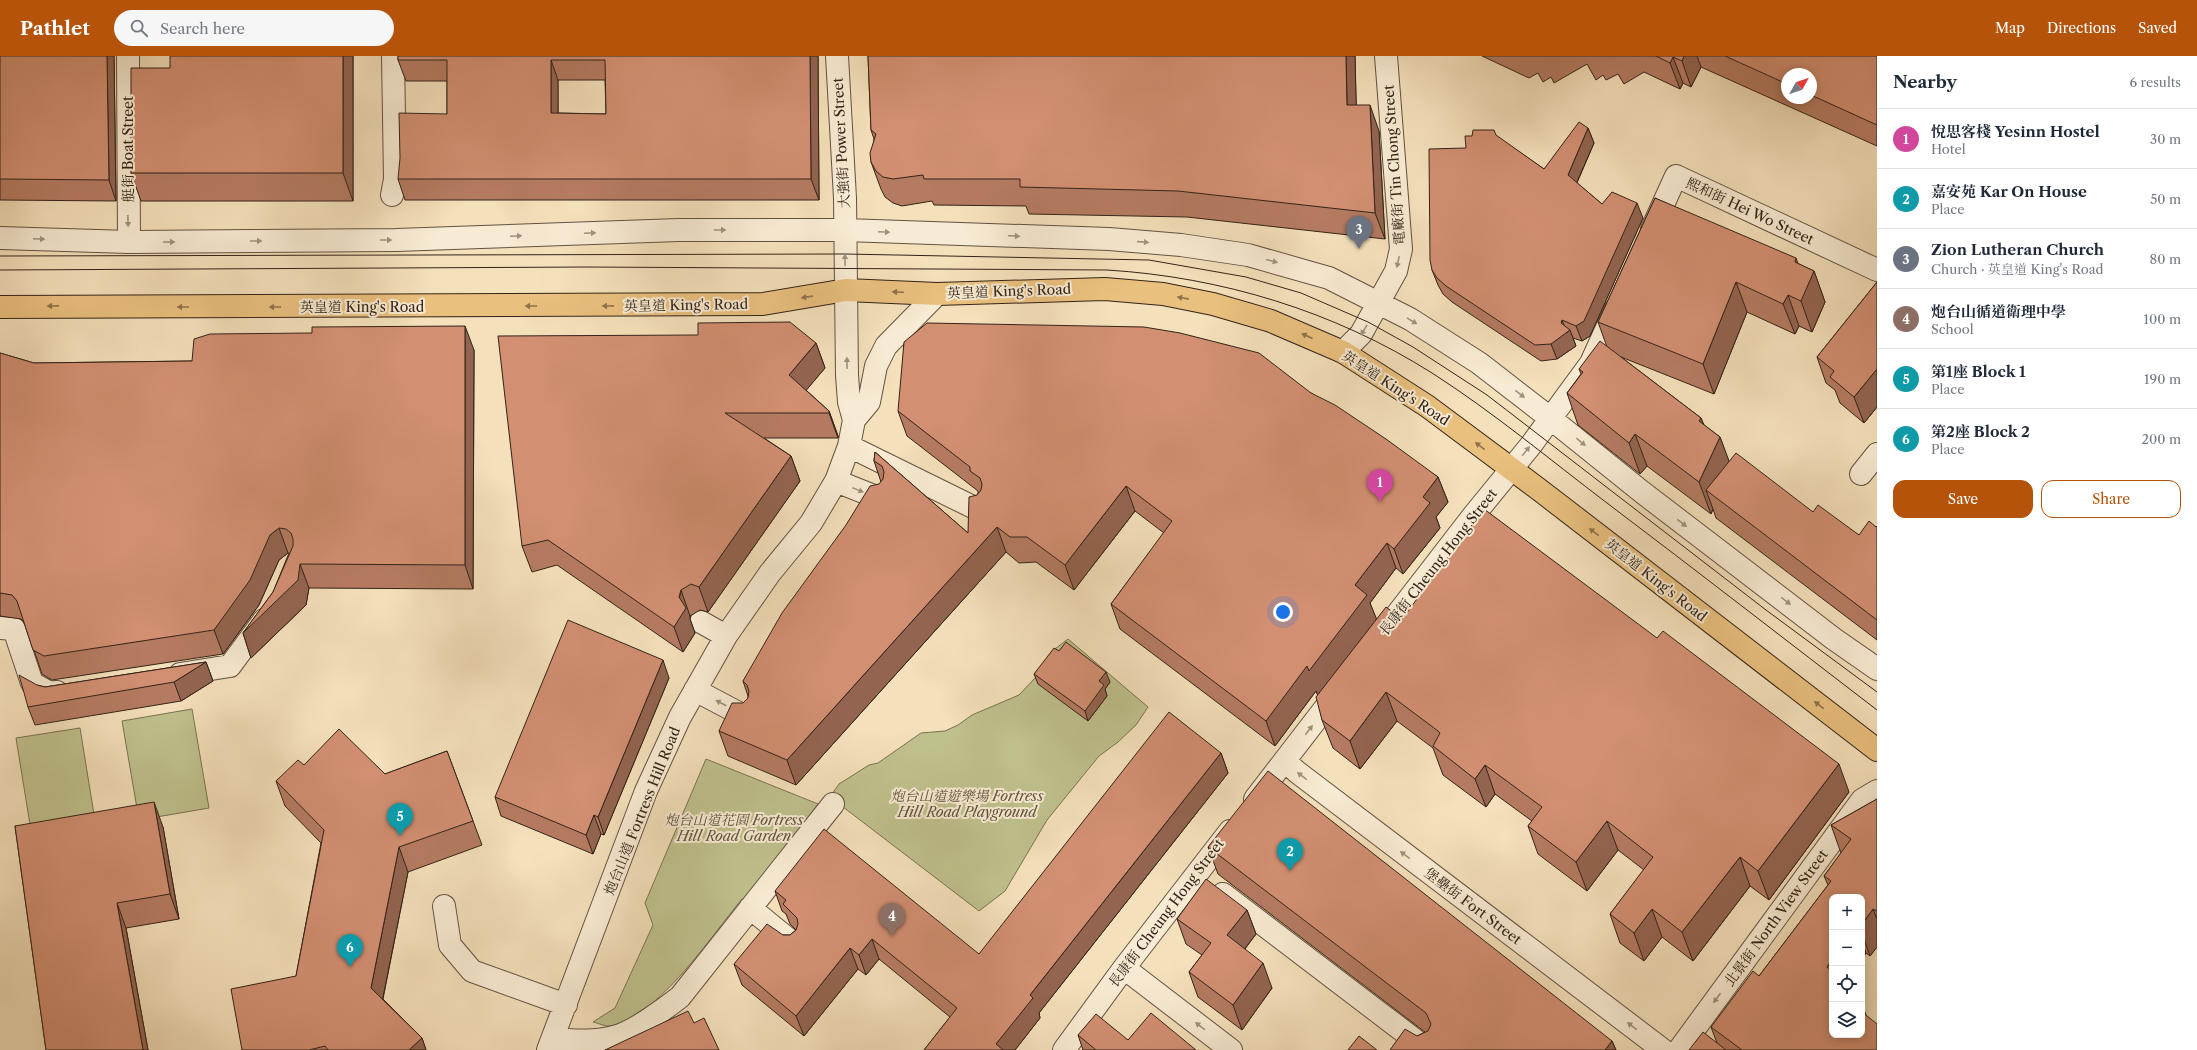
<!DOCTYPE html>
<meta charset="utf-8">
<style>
:root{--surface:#fff;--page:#f6f6f7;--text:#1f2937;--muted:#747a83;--line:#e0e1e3;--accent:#b45309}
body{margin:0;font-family:"Libre Caslon Text","Noto Serif TC",serif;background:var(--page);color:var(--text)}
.controls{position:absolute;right:12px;bottom:12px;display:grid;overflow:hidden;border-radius:8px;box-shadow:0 2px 10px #0003}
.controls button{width:36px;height:36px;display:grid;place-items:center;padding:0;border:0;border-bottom:1px solid var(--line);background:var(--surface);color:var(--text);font:20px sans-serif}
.compass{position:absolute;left:1781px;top:12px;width:36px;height:36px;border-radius:50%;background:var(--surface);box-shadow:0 2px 10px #0003;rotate:50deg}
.you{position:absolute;left:1283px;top:556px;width:14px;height:14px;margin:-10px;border:3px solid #fff;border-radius:50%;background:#1a73e8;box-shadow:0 0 0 6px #1a73e833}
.badge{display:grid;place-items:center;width:26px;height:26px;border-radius:50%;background:var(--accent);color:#fff;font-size:13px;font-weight:700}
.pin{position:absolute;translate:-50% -33px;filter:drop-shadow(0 1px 2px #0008)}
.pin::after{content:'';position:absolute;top:21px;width:14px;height:12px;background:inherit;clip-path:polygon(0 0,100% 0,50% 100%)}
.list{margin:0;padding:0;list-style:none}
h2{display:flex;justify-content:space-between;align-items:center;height:52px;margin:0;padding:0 16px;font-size:17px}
h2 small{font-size:13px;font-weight:400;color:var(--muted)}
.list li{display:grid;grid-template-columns:26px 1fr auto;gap:12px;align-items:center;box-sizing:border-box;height:60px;padding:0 16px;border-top:1px solid var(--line)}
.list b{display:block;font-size:15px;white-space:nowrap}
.list p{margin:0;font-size:13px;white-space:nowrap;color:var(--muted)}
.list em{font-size:13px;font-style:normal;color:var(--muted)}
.actions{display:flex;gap:8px;padding:12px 16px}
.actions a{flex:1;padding:9px 0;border:1px solid var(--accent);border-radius:12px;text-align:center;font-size:14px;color:var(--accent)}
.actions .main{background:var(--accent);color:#fff}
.icon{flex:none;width:22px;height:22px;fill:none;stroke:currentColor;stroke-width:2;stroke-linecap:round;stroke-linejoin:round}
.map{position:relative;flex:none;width:1877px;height:994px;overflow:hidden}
header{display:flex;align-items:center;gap:24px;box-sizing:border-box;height:56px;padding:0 20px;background:var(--accent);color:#fff}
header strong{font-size:19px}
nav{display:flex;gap:22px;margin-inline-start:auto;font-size:14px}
.search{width:280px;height:36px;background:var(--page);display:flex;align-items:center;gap:10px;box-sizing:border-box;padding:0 14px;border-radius:22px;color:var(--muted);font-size:15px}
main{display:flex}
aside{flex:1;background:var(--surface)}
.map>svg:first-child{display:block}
.green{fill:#bfc18d;stroke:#797252}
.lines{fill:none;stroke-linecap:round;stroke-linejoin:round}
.minor-casing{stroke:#635241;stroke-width:24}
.major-casing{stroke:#332318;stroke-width:24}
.minor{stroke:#f8ebd3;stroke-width:22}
.major{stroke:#eac07e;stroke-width:22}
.tram{stroke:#332318;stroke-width:1}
.wall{fill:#b57b62;stroke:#332318;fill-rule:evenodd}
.shaded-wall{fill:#936450;stroke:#332318}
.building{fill:#d28f72;stroke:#332318;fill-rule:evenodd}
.oneway{fill:#9f917f}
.oneway2{fill:#8e724b}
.labels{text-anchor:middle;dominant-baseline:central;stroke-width:4;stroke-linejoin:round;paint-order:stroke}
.street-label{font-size:14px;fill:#332318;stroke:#f8ebd3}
.park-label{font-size:14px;font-style:italic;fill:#5d523b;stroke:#f8ebd3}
</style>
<header>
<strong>Pathlet</strong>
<div class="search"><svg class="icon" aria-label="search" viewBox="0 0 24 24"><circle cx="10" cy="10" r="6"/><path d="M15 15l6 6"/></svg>Search here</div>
<nav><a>Map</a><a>Directions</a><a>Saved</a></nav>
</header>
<main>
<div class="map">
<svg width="1877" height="994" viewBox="0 0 1877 994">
<rect width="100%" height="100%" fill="#f4e0bb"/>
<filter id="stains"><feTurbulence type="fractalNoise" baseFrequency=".005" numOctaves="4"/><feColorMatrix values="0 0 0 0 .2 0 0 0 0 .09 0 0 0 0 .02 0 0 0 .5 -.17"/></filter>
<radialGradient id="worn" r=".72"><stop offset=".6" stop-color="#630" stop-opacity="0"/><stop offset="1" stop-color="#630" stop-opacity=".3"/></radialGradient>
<path class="green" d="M1068,583l80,68 -12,18 -18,17 -19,14 -52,64 -42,71 -26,20 -149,-114 9,-13 30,-19 9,-2 43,-30 24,-2 13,-6 14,-10 47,-20 33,-35 -1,-8z
M192,653l17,99 -70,12 -17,-99z
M80,672l17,105 -64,10 -17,-105z
M706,703l112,45 -70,96 -6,-1c-30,36 -84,118 -131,127 -5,1 -13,-3 -18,-4l22,-14 38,-83 -8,-22z"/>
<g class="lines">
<g class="minor-casing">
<path id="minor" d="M128,0l1,186
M392,139l3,-16 -2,-123
M1652,173l24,-53 201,94
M0,182l129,4 267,-2 283,-10h166l264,9 72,6 67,10 81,23 81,41 69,44 71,55 92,74 192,147 43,30
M1343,296l18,-18 35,-63 5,-22 -15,-193
M854,364l15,-18 7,-36 10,-20 51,-52
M849,390l130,64
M1861,418l16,-20
M836,425l45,18
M701,566l25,14
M0,572l14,1 18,54 18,10 7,-1
M1378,583l95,-123 58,-71 60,-82 24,-53
M180,618l50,-8 34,-46
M695,634l51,27
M1285,705l12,11 366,278
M1255,743l84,-109
M1223,838l205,156
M444,850l6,39 22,26 94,34
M750,852l43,35
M1124,912l107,82
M553,983c22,2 42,3 64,-3 16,-4 49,-28 63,-39l153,-193
M548,994l98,-259 34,-74 46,-81 44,-63 41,-50 25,-42 13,-35 5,-26 -5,-18 -2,-27 -2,-177 -8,-142
M1064,994l60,-82 106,-137
M1679,994l183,-250 15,-9"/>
</g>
<g class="major-casing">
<path id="major" d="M0,251l763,-3 83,-14 91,4 168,-5 58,5 50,10 58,17 72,31 84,54 114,85 336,259"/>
</g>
<use href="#minor" class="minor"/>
<use href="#major" class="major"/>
<path class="tram" d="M0,200l845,-2 304,6 97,17 55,16 67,29 45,25 74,48 279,215 111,82
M0,214l587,-3 520,3c114,7 227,41 325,103 61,39 117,86 175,130 90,68 180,138 270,207"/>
</g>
<path class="wall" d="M0,0h114l2,145 -116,-1z
M353,0v145h-212l-10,-28 39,-105z
M398,0h420l1,144h-414l-7,-21 49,-65v-33h-41l-8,-21zM558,24h47l1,34 -48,-1z
M868,0h487l1,49 23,26 6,108 -198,-22 -158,-3 -3,-8 -92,-1 -2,-4 -30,5 -9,-3 -8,-6 -4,-8 -10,-27 3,-23 -3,-9z
M1482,0h395v90l-176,-79 -10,20 -8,-4 -3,6 -36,-17 -20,12 -6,-10 -12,6 -3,-5 -7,5 -9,-16 -33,19 -3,-6 -8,5 -5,-9 -9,5zM1787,18h24v24h-24z
M1588,72l6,15 -17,40 25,21 41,14 -53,118 -8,5 -9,-3 3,8 -19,13 -16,2 -89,-59 -9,-8 -5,-9 -6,-15 64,-134 48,33z
M1655,142l159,73 11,31 -13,30 -13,-6 -4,8 -48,-22 -33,82 -93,-37 80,61 3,7 16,12 9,25 84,50 46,23 17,-8 1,-1v114l-161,-122 -3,-9 -2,5 -64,-48 -7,8 -62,-49 -11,-32 14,-19 -2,-5 28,-22 -9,-25z
M1877,226v125l-13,16 -24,-20 -5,-13 -9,-7 -9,-26z
M816,287l9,25 -19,22 23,21 9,25v2h-74l27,18 9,25 -92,131 -8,-2 -10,6v3l5,14 -12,19 -126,-87 -25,7 -10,-26z
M474,294l-1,239 -164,-1 -3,17 -55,53 -8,-25 30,-41 16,-39h-1l-9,7 -20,45 -36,49 -171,26 -10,-6 -17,-51 -4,-4 -21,-3v-263l34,10 158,-2z
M1311,337l127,84 10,25 -12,15 4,11 -37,46 -7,-6 -26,35 6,16h26l447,173 -80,108 -19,-14 -57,75 -31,-24 -18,24 -24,-18 -10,-29 34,-44 -26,-20 -31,41 -49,-37 -10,-28 4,-5 -37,-27 -9,13 -43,-32 -10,-27 -36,-27 -37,48 -27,-21 -11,-28 -4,-25 -2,-4 -41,55 -155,-117 -9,-25 53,-71 -29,-22 -61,79 -38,-28 -17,1 -13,-11 -210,233 -68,-29 -9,-25 29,-33v-2l-5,-15 138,-199 -7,-21 1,-9 93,81 9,-38 1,-2v-2l-71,-55 -9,-25z
M1059,595l51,31 -5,7 2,7 -19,25 -50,-37 -4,-10z
M206,606l7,19 -32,20 -146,24 -7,-18 9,-22 8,2z
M669,622l-65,157 -3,-1 -8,20 -92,-38 -6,-19z
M447,695l35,94 -74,27 -25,127 39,39 4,12h-184l54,-74 25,-133 -36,-37 -9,-25 28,-16 81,9z
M1221,697l7,20 -189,240 1,5 -25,32h-91l26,-33 -71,-58 -13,16 -8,-6 -54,67 -62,-51 -8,-21 49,-29h7l6,-5 -6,-6 -4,-10 -4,-3 -7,-20 204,63z
M1877,743v148l-7,9 -4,-3 -4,6v-62h-30v138h30v-31l15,46h-188l28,-7 -6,-16 48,-51 69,-91 -4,-9 17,-23 -10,-28z
M15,770l148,1 16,92 -53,9 22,122h-102z
M1208,791l404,194 4,9h-226l35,-18 -207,-158z
M1247,854l9,24 -11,15 27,39 -30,42 -44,-33 -9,-25 13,-17 -16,-11 -9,-25z
M1078,979l50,5 68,10h-113z"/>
<path class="shaded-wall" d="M107,0h7l2,145 -7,-21z
M343,0h10v145l-10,-28z
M810,0h8l1,144 -8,-21z
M1346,0h9l2,76 -10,-27z
M1684,0h13l4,11 -10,20 -9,-26z
M1673,1l10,26 -3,6 -10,-26z
M551,4l7,20v54l-7,-21z
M1370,49l9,26 6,108 -10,-26z
M1588,72l6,15 -21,48 -5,-16z
M1637,147l6,15 -53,118 -8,5 -6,-15z
M1796,202l11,29 7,-16 11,31 -13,30 -11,-31 -6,-39z
M1736,226l11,30 -33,82 -11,-30z
M1788,239l11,31 -4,8 -12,-30z
M1562,264l5,13 3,-3 6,16 -19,13 -6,-15z
M465,270l9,24 -1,239 -8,-24z
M816,287l9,25 -27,32 -9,-25z
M1877,313v38l-13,16 -10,-26z
M829,355l9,25v2l-9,-25z
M1701,362l12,31 -14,-28z
M1635,378l12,32 -7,8 -11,-31z
M1720,381l12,32 -26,21 7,19 -2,5 -12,-32z
M791,400l9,25 -92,131 -9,-25z
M1438,421l10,25 -12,15 4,11 -37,46 -9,-25 29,-52z
M1126,430l9,25 -61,79 -9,-25z
M997,471l9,25 -210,233 -9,-25z
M279,472l9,25 -9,7 -20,45 -36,49 -9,-24 56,-95z
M1387,487l9,25 -26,35 7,17 -59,76 -2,-5 -41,55 -9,-25 89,-136z
M300,508l9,24 -3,17 -55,53 -8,-25z
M681,534l9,26v3l5,14 -12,19 -9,-25z
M663,604l6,18 -65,157 -6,-18z
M206,606l7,19 -32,20 -7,-19z
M1106,616l4,10 -5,7 2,7 -19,25 -3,-10 14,-30z
M1386,636l11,29 -37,48 -10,-28z
M1221,697l7,20 -189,240 1,5 -25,32h-17l-2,-6 34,-49z
M1839,708l10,28 -80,108 -11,-29z
M1485,709l10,29 -9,13 -11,-28z
M154,746l9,25 16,92 -9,-25z
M594,759l7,19 -8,20 -7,-19z
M1607,765l11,29 -31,41 -11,-29z
M399,791l9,25 -28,140 -9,-24z
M1740,801l10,29 -57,75 -11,-29z
M117,847l9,25 22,122h-5z
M1652,853l10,28 -18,24 -10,-28z
M1873,853l4,10v28l-7,9 -8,-22v-10z
M1247,854l9,24 -20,26 -9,-25z
M872,883l7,20 -13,16 -7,-20z
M1862,886l4,11 -4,6z
M850,892l8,21 -54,67 -8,-20z
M1832,903v22l-5,-14z
M1263,907l9,25 -30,42 -9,-25z
M1862,948l5,14 -5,7z
M422,982l4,12h-17z
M1612,985l4,9h-11z"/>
<path class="building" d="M0,0h107l2,124 -109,-1z
M170,0h173v117h-212v-105h39z
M398,0h412l1,123h-413l2,-21 -1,-45 48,1v-54h-49zM551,4h54l1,54 -55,-1z
M868,0h478l1,49h23l5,108 -197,-22 -158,-4v-8h-96l-1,-4 -30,4 -10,-2 -7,-6 -5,-9 -1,-9 6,-19 -5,-4z
M1656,0h28l-2,5 -9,-4 -3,6z
M1725,0h152v69l-66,-30v-21h-24v10z
M1579,66l9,6 -20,47 34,29 10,-12 25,11 -53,118 -8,5 -14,-6 -1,3 9,7 -19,14 -16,1 -89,-59 -9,-8 -5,-8 -2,-10 -1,-111 37,-1 -1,-12h7l1,-6h21l2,5 48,34z
M1655,142l141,60 -1,4 19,9 -13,30 -13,-6 -5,9 -47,-22 -33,82 -105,-42z
M1877,226v87l-23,28 -24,-20 4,-6 -17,-14z
M790,266l26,21 -27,32 40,36v2h-104l66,43 -92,131 -8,-3 -10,6 -2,7 7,11 -12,19 -126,-87 -26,6 -24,-210 200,-1v-12z
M927,267l217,4 36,6 79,20 52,40 24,12 51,34 52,38 -15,20 7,6 -36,46 -7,-6 -32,42 12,10 -58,76 -2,-5 -41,55 -155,-117 61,-83 -46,-35 -61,79 -38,-28h-17l-13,-10 -210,233 -68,-29 13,-28h11l5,-5 1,-7 -2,-6 -4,-4 39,-68 64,-88 24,-39 9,-2 4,-5 1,-7 -2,-6 -8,-5 1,-9 93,81 1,-36 8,-2 4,-5 1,-6 -2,-6 -10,-7v-4l-72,-56 6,-69z
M465,270v239l-165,-1 -2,16 -55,53 30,-41 20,-46v-7l-2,-6 -5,-4 -7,-1 -9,7 -20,45 -36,50 -170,26 -11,-6 -16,-49 -5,-6 -12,-2v-240l34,10 158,-2 2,-22 16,-5 102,-1v-6z
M1600,285l101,77 -2,3 21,16 -21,45 -64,-48 -6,9 -62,-50 16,-21 -4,-3z
M1736,397l77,59 5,-7 41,30 10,-14 7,6 1,-1v94l-171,-130z
M1484,453l173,129 6,-7 176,133 -81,107 -18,-14 -58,75 -30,-23 -18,24 -24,-19 43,-57 -46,-36 -31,41 -48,-36 14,-19 -57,-42 -10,14 -42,-33 7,-13 -2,-2 -52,-39 -36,49 -28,-21 -6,-23 70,-90 16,12z
M568,564l95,40 -65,157 -4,-2 -8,20 -91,-38z
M1066,586l40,30 -7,9 5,4 -19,26 -51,-37 20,-26 5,3z
M206,606l-32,20 -146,25 -9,-32 18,10 8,2z
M1169,656l52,41 -191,242 3,3 -37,46 7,6h-79l33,-42 -85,-69 -13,16 -9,-7 -54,68 -62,-52 33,-40 16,11h7l6,-5 2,-6 -1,-6 -14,-14 3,-4 -11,-9 49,-62 155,125z
M339,673l46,45 62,-23 26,70 -74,26 -28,141 51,50 -13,12h-81l-3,-4 -16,4h-67l-11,-61 65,-13 28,-146 -48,-49 22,-21 6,5z
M1268,715l344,270 -7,9h-215l15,-21 12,7 11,-5 3,-7 -5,-11 -218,-166z
M1877,743v112l-4,-2 -11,15v-27h-30v62l-5,8 5,4v64h30v-23l15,12v26h-135l-31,-23 42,-56 6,5 72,-95 -7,-5 27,-37 -20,-14z
M154,746l16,92 -53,9 26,147h-97l-31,-224z
M1206,823l41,31 -20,25 36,28 -30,42 -44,-33 22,-29 -34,-24z
M688,955l6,12 10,-5 15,32h-114z
M1151,957l45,37h-100l-18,-15 18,-21 32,26z
M1703,976l23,18h-37z
M1359,980l18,14h-29z"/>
<defs><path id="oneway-solid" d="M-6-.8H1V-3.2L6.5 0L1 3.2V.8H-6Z"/></defs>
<g class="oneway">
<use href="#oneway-solid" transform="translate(128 165) rotate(89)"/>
<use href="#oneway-solid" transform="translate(720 174)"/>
<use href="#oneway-solid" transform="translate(884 176) rotate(2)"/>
<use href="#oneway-solid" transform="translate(590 177) rotate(-2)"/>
<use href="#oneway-solid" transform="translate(516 180) rotate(-2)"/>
<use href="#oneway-solid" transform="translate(1014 180) rotate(2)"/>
<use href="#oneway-solid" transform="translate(39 183) rotate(2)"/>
<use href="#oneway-solid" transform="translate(386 184)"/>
<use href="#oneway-solid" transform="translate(256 185)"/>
<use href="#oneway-solid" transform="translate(169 186)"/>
<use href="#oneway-solid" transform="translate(1143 186) rotate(4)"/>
<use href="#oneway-solid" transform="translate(845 204) rotate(-91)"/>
<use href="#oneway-solid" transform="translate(1272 205) rotate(15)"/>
<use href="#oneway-solid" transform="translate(1398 206) rotate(102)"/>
<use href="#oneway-solid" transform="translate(1412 265) rotate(31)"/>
<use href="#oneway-solid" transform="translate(1364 274) rotate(121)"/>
<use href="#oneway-solid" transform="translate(847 307) rotate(-91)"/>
<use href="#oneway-solid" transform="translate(1520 338) rotate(38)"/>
<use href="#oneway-solid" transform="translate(1581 386) rotate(39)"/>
<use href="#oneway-solid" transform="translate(1526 395) rotate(-51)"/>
<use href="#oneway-solid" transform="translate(858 434) rotate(22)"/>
<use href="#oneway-solid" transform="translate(1682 467) rotate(37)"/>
<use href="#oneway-solid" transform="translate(1786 545) rotate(38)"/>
<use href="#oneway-solid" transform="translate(721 647) rotate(-152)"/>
<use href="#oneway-solid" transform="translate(1309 674) rotate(-53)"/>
<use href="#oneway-solid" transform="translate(1302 720) rotate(-143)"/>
<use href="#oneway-solid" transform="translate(1405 799) rotate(-143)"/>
<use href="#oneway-solid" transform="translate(1717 942) rotate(126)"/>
<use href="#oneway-solid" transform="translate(1200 970) rotate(-143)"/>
<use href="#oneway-solid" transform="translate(1632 970) rotate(-143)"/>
</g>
<g class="oneway2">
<use href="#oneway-solid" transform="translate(898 236) rotate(-178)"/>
<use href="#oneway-solid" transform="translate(807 241) rotate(171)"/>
<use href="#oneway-solid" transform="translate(1183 242) rotate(-169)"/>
<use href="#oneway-solid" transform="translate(53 250) rotate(179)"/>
<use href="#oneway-solid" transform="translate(531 250) rotate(180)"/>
<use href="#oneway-solid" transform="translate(608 250) rotate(179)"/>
<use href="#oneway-solid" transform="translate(183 251) rotate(-180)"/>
<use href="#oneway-solid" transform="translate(275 251) rotate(-180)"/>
<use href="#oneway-solid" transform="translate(1307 280) rotate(-156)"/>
<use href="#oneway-solid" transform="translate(1480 390) rotate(-143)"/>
<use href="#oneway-solid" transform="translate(1594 476) rotate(-142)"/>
<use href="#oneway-solid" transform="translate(1819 649) rotate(-142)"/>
</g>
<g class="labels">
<g class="street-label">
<text transform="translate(841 87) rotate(-93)">大強街 Power Street</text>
<text transform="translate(128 93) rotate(-90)">艇街 Boat Street</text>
<text transform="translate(1394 109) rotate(-94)">電廠街 Tin Chong Street</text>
<text transform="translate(1750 155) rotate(25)">熙和街 Hei Wo Street</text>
<text transform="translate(1009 235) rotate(-2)">英皇道 King's Road</text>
<text transform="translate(686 249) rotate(-1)">英皇道 King's Road</text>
<text x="362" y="251">英皇道 King's Road</text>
<text transform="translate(1396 332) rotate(33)">英皇道 King's Road</text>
<text transform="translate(1438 506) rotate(-52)">長康街 Cheung Hong Street</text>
<text transform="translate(1656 524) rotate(38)">英皇道 King's Road</text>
<text transform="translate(642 755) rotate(-68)">炮台山道 Fortress Hill Road</text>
<text transform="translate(1473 850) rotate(37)">堡壘街 Fort Street</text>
<text transform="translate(1166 857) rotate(-53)">長康街 Cheung Hong Street</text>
<text transform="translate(1776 862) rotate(-54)">北景街 North View Street</text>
</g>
<g class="park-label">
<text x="967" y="740">炮台山道遊樂場 Fortress<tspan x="967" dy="16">Hill Road Playground</tspan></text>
<text x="734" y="764">炮台山道花園 Fortress<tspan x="734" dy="16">Hill Road Garden</tspan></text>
</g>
</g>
<rect width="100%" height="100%" filter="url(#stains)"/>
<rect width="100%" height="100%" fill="url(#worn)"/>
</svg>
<div class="controls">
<button>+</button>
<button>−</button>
<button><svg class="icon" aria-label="locate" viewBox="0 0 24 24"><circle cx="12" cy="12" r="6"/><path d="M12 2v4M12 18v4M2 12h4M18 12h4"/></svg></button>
<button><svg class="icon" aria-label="layers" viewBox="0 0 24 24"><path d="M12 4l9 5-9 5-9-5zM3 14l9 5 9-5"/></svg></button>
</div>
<svg class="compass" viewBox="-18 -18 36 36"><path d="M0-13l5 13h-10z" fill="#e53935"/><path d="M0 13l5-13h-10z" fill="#747a83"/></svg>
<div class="you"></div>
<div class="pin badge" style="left:1380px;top:446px;background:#d1479c">1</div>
<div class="pin badge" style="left:1290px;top:815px;background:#0f9aa8">2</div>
<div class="pin badge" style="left:1359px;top:193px;background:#6b7280">3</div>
<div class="pin badge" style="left:892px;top:880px;background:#8d6e63">4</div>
<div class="pin badge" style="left:400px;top:780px;background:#0f9aa8">5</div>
<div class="pin badge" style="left:350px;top:911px;background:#0f9aa8">6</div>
</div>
<aside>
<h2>Nearby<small>6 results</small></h2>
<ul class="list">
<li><span class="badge" style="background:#d1479c">1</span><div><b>悅思客棧 Yesinn Hostel</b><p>Hotel</p></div><em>30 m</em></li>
<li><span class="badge" style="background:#0f9aa8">2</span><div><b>嘉安苑 Kar On House</b><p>Place</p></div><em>50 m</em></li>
<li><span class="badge" style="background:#6b7280">3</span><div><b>Zion Lutheran Church</b><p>Church · 英皇道 King's Road</p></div><em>80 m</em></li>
<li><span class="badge" style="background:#8d6e63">4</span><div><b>炮台山循道衛理中學</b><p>School</p></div><em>100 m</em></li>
<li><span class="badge" style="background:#0f9aa8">5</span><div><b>第1座 Block 1</b><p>Place</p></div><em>190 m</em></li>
<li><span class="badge" style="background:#0f9aa8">6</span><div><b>第2座 Block 2</b><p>Place</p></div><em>200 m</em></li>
</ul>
<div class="actions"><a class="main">Save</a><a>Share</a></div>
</aside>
</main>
